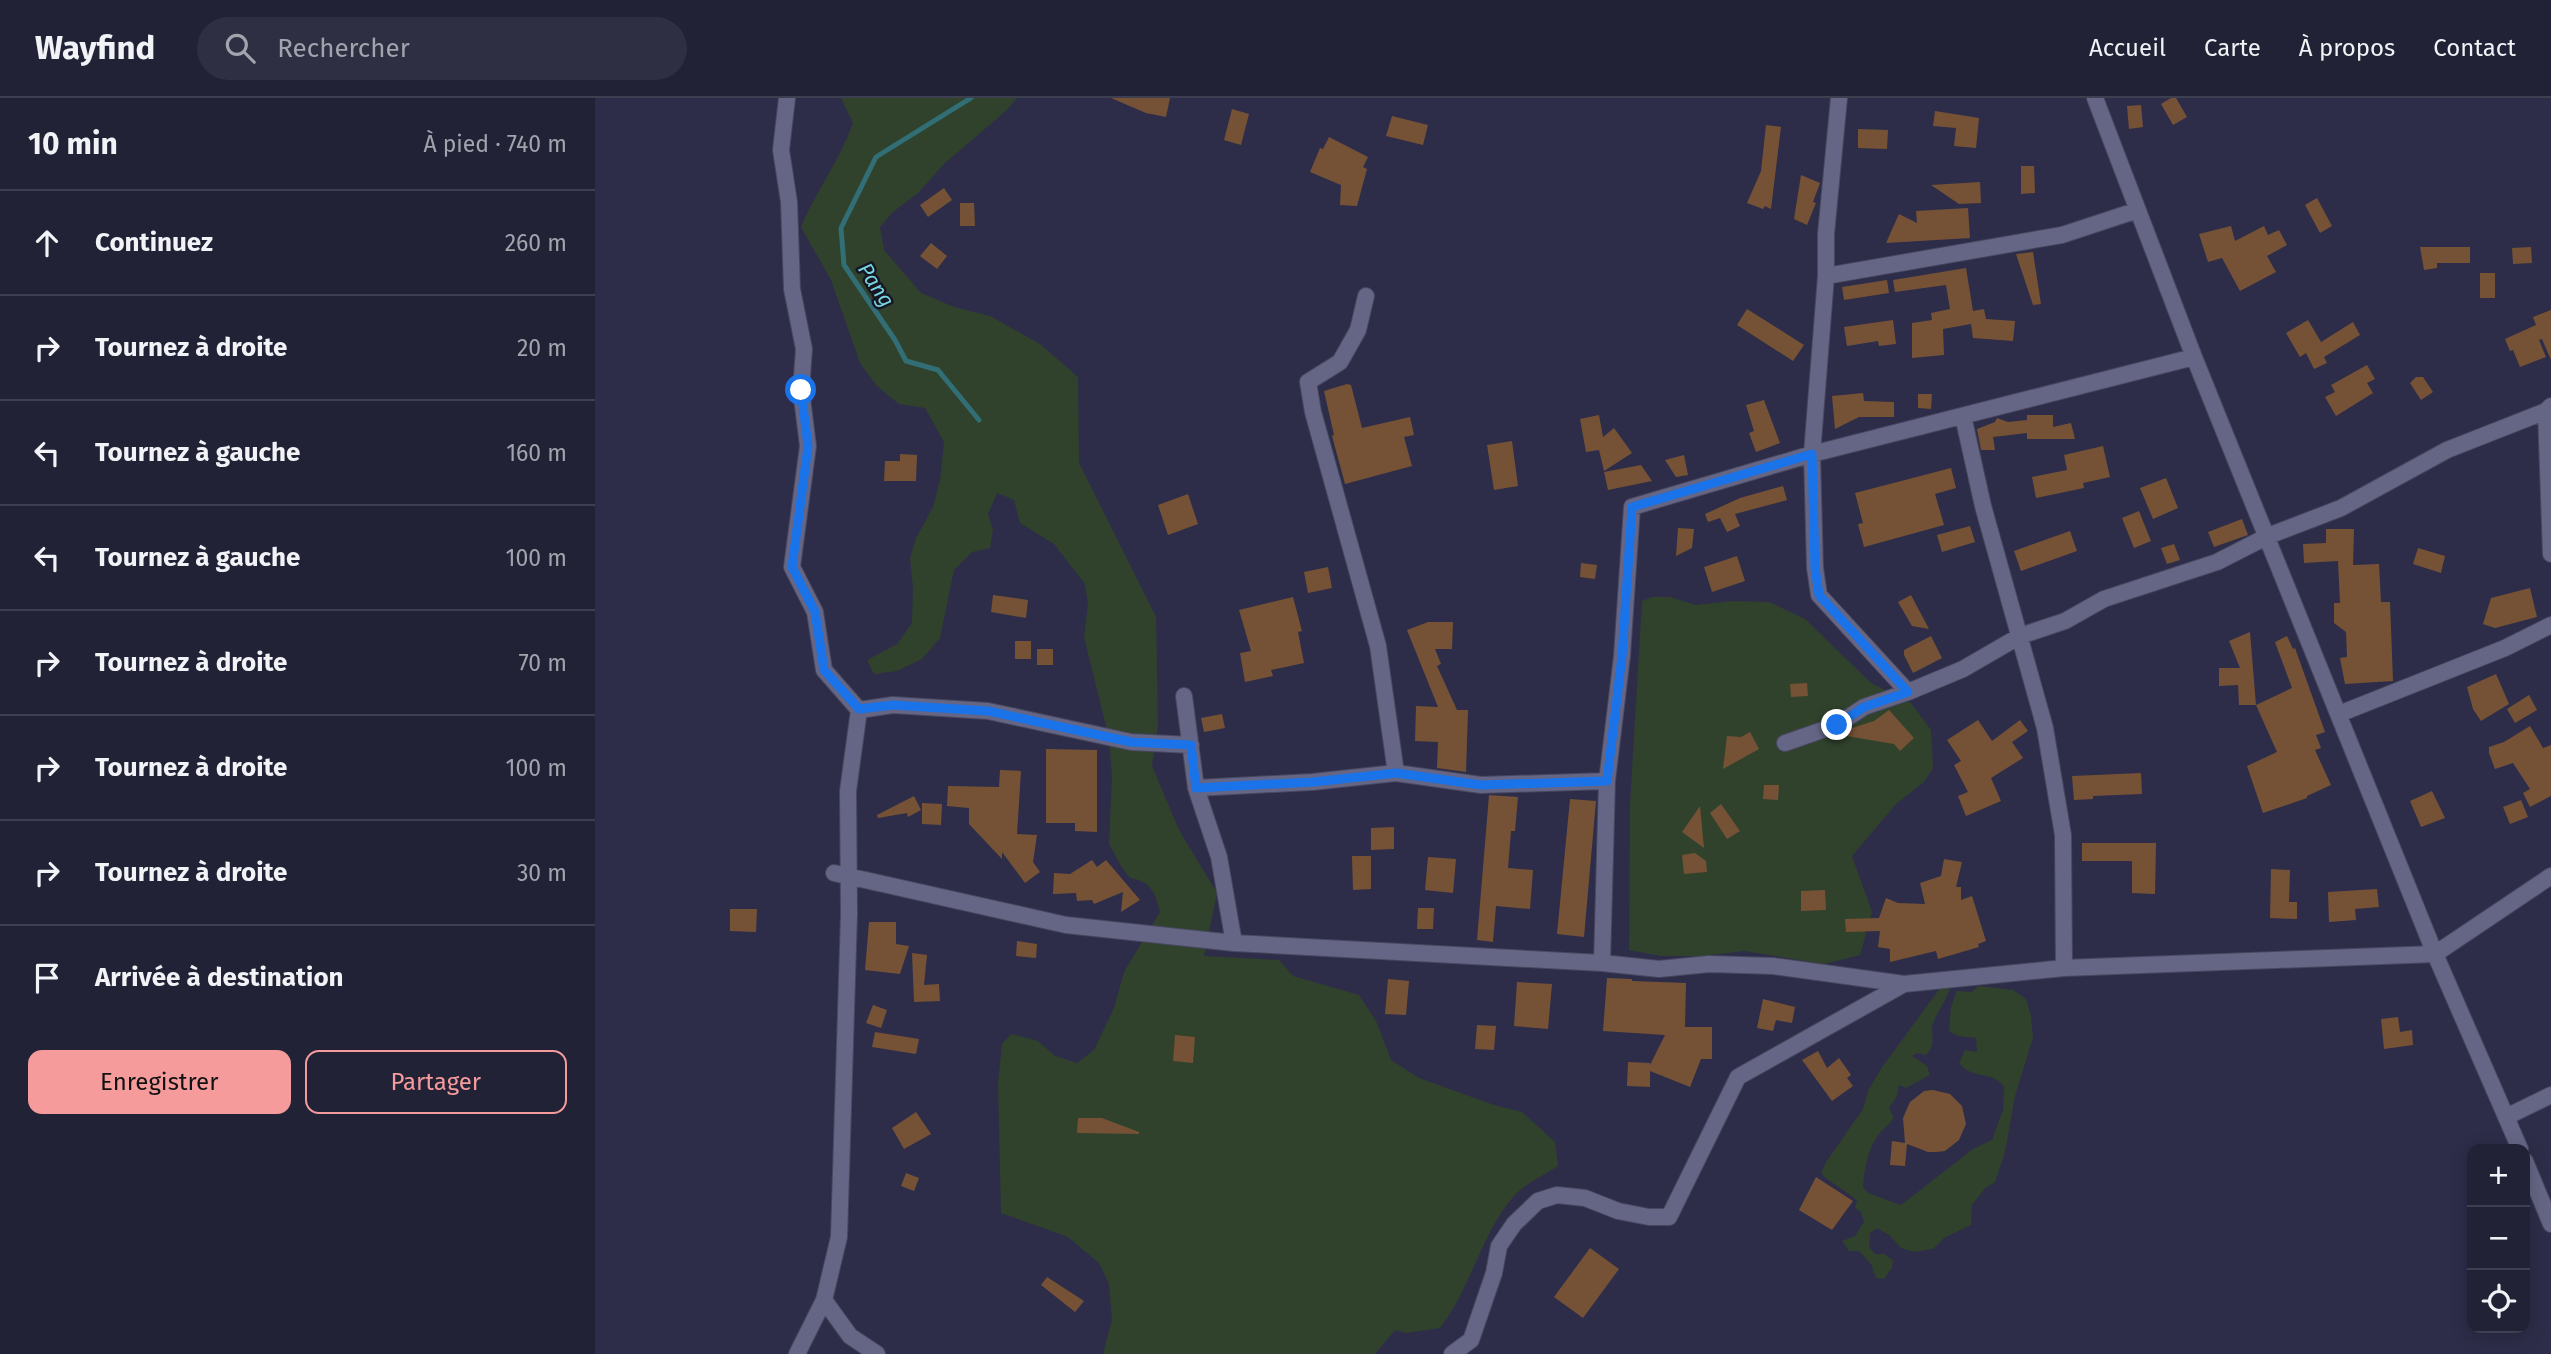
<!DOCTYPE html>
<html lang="fr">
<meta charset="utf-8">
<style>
:root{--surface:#222237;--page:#2e2f42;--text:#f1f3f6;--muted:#a2a4ad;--line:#3f3f52;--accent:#f59b9c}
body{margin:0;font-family:"Fira Sans",sans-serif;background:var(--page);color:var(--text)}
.controls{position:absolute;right:21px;bottom:21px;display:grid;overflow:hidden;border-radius:14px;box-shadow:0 4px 18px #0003}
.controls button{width:63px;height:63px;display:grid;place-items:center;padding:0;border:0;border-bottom:2px solid var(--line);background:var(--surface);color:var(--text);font:35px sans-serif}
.stop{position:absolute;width:21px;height:21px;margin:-16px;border:5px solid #1a73e8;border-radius:50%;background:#fff}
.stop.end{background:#1a73e8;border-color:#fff;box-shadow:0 2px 7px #0008}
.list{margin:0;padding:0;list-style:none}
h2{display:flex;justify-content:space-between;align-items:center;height:91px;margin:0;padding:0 28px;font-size:30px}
h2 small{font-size:23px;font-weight:400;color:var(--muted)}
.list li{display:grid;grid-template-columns:46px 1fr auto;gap:21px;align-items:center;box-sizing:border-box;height:105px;padding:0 28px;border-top:2px solid var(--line)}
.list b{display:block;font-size:26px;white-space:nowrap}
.list em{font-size:23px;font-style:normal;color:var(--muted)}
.actions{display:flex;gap:14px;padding:21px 28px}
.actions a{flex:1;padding:16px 0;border:2px solid var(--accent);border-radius:14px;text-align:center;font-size:24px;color:var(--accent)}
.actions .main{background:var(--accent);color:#111}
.icon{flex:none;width:38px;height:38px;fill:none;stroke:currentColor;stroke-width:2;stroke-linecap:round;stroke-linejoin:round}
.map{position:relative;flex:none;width:1956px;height:1256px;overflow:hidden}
header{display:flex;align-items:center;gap:42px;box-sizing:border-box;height:98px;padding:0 35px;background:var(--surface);border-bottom:2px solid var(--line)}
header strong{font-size:33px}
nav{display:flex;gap:38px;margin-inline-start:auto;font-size:24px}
.search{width:490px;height:63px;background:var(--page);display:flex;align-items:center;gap:18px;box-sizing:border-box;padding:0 24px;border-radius:38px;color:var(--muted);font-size:26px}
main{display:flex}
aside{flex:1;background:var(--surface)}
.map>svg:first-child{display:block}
.green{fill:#30422c}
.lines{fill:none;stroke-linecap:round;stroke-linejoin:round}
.stream{stroke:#316e75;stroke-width:5}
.building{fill:#755235}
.street-casing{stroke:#48475f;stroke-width:18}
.street{stroke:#656685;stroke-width:16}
.route{stroke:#1a73e8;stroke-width:9}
.labels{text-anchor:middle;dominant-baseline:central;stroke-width:5;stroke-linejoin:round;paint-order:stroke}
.water-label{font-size:21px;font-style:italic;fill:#77d8e4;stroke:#171724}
</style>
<header>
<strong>Wayfind</strong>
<div class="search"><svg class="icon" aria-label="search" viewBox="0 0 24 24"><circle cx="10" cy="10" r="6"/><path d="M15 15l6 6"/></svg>Rechercher</div>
<nav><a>Accueil</a><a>Carte</a><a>À propos</a><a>Contact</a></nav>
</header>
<main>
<aside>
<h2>10 min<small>À pied · 740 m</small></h2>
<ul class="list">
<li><svg class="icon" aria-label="ahead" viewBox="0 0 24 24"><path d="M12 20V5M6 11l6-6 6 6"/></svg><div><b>Continuez</b></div><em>260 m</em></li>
<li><svg class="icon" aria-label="right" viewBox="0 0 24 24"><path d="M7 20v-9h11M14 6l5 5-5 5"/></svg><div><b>Tournez à droite</b></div><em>20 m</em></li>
<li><svg class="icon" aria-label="left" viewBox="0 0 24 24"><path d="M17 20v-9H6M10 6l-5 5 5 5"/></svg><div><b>Tournez à gauche</b></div><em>160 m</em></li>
<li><svg class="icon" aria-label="left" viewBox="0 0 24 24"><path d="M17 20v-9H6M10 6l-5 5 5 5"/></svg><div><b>Tournez à gauche</b></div><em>100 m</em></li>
<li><svg class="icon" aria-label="right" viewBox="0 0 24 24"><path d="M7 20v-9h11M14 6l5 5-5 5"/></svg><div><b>Tournez à droite</b></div><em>70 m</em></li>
<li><svg class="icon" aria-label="right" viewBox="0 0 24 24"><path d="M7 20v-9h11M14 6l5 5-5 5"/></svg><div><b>Tournez à droite</b></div><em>100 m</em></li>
<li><svg class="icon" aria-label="right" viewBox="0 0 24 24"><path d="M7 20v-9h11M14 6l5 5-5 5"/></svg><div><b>Tournez à droite</b></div><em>30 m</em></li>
<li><svg class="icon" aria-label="arrive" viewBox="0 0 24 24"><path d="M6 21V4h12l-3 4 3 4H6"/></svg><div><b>Arrivée à destination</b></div></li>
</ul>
<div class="actions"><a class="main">Enregistrer</a><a>Partager</a></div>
</aside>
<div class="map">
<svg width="1956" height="1256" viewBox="0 0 1956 1256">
<rect width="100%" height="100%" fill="#2d2d49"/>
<path class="green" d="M246,0h176l-10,12 -63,54 -25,28 -26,20 -13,15 4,23 37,43 33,14 36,9 50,28 38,33 1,86 77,154 2,108 -6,41 27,64 38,63 -13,63 75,4 14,16 66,19 17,26 15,39 28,18 75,27 28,7 33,30 3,24c-14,9 -34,18 -45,31 -33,39 -42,91 -73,131l-34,5 -11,-3 -20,24h-272l9,-34 -3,-36 -10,-21 -31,-26 -67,-24 -3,-130 4,-39 9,-10 27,7 17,15 22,7 17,-13 20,-42 10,-36 36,-60c-4,-18 -9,-31 -30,-34l-9,-12 -12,-22 3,-68 -3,-38 -25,-101 4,-33 -3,-20 -31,-40 -34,-21 -6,-23 -17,-7 -9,21 5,16 -3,18 -18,4 -18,18 -14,68 -18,21 -25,12 -23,3 -7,-14 30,-16 15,-21 1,-35 -3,-30 6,-20 17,-31 7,-27 4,-38 -19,-34 -26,-4 -22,-18 -17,-23 -29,-83 -30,-53c15,-36 39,-67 52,-104z
M1057,499h18l26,8 36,-4 37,1 36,17 66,64 40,20 20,27 2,38 -9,14 -28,22 -44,52 20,56 -12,43 -36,9 -80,-13 -42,5h-41l-32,-6 1,-146 12,-203z
M1384,888l34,4 13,9 5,17 2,22 -18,58 -10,56 -10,30 -10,6 -13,17 -1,20 -27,13 -11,11 -19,3 -13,-4 -12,-13 -12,-7 -7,5 -1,14 6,7h9l9,6 -1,8 -8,11 -8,-1 -5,-14 -12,-13h-10l-7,-10 13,-5 9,-14 -3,-10 -6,-4 2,-7c-10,-10 -29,-19 -36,-28l5,-11 37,-53 5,-18 14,-24 59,-80h8v4c-4,12 -16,26 -17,37 0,12 3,18 -6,27l-9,-2 -5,3 15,10 3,9 -24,13 -7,-3 -2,11 -8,12 5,10c-4,6 -10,10 -15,16 -11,14 -15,36 -16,53l5,6 33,12 72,-56 19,-9 11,-30 1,-23c-13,-18 -31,-6 -45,-24l6,-13 12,2 -1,-14 -18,-2 -9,-5 2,-24 6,-16 14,1z"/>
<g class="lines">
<path class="stream" d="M376,0l-95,59 -35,71 3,37 51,75 11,21 32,9 41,50"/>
</g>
<path class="building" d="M516,0h59l-4,19 -20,-4z
M1576,0h5l11,19 -14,8 -12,-21z
M1546,7l2,22 -14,2 -2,-23z
M637,11l17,5 -8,31 -17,-5z
M1340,13l44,7 -3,30 -22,-2 2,-18 -23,-2z
M797,18l36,9 -5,20 -37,-9z
M1171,27l15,2 -10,82 -6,-3 -2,3 -16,-6 14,-32z
M1263,31l30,1 -1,19 -29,-1z
M734,39l39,20 -5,10 4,2 -10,37 -17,-1 1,-20 -31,-13 10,-24 3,1z
M1426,68h13l1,27 -14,1z
M1206,77l19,8 -7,19 3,1 -9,22 -13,-6z
M1385,84l1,21 -22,1 -28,-19z
M349,90l8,12 -24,17 -8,-12z
M1722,100l15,28 -12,7 -15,-28z
M365,105h14l1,23h-15z
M1373,110l2,30 -84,5 13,-29 18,9 -1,-12z
M1636,128l4,15 29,-15 4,9 11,-5 8,15 -20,11 9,16 -36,19 -18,-33 -14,4 -9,-28z
M336,145l16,13 -10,13 -17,-13z
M1825,149h50v16h-33v5l-13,2z
M1936,149l1,16 -19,1 -1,-16z
M1438,154l8,52 -8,1 -17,-51z
M1371,170l7,43 11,-2 2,10 29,2 -2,20 -40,-3 -2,-14 -28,5 1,26 -32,3v-35l20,-3 -1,-7 19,-4 -4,-24 -51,7 -2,-12z
M1885,175h15v25h-15z
M1292,182l2,13 -45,7 -2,-13z
M1152,211l57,36 -11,16 -56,-36z
M1956,212v50l-9,-21 -3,1 7,17 -26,10 -7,-17 -3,1 -5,-12 31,-14 -3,-8z
M1298,222l3,24 -17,2 -1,-5 -31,5 -3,-19z
M1713,222l13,22 32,-20 7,13 -36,22 3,6 -13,6 -8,-16 -6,4 -14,-24z
M1772,267l8,14 -8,4 6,10 -37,23 -11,-19 10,-5 -4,-7z
M1821,279h7l10,15 -12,8 -11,-17z
M752,286l4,1 11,43 48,-11 4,18 -10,2 8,29 -67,18 -13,-48 2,-1 -10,-44z
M1268,295l1,8 30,1v15h-35l-24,12 -3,-33z
M1323,296h14l-1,15 -13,-1z
M1169,302l16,43 -24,9 -7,-19 5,-2 -8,-26z
M1004,317l4,22 11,-9 18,25 -28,18 -5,-21 -13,2 -6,-33z
M1432,317h26v12l18,-4 4,16h-48v-6l-34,4 2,13h-14l-4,-21 18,-7 2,-4 11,4 19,-2z
M917,343l6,45 -24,4 -7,-45z
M1508,348l7,31 -27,6 1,5 -48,10 -4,-21 35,-7 -3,-15z
M305,356l17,1 -1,26h-32l1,-20h15z
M1089,357l4,20 -12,2 -11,-17z
M1046,367l11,16 -44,9 -4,-18z
M1356,370l5,20 -21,6 9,31 -80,22 -6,-23 5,-1 -8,-30z
M1571,380l12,30 -25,11 -13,-31z
M1188,388l4,14 -52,14 5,12 -13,6 -7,-14 -12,4 -3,-8 35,-16z
M593,396l10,30 -30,11 -10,-30z
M1544,413l12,30 -17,7 -12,-30z
M1647,421l6,16 -34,12 -6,-15z
M1375,428l5,16 -33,10 -5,-17z
M1083,430l16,1 -2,19 -16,8z
M1731,431h28l-1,36 26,-1 2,38h9l3,79 -48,3 -5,-26 7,-1 -1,-25 -12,-9v-20h6l-2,-42 -34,2 -1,-19 23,-1z
M1475,433l7,20 -56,20 -7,-20z
M1579,446l6,16 -13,4 -6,-16z
M1823,450l27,8 -4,17 -28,-9z
M1142,458l8,25 -33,11 -8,-25z
M986,465l16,2 -2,14 -15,-2z
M733,469l4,21 -24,5 -4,-21z
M1935,490l7,29 -42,11 -12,-4 8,-26z
M398,497l35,5 -2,18 -35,-6z
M1316,497l18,34 -17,-3 -14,-24z
M698,499l9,34 -4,1 6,31 -33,7 2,6 -28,6 -5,-29 11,-2 -12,-41z
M833,524h25l-1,27h-17l6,15 -4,2 20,44h11l-2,62 -29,-4 1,-26 -23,-1 1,-35 22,1 -31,-77z
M1655,534l6,73h-17l-1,-20 -19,1v-18h21l-11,-27z
M1336,538l11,22 -29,15 -9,-18v-5z
M1692,538l6,13 2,-1 30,84 -9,3 5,13 -6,2 16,35 -24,11v2l-44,15 -16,-47 30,-14 -21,-47 36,-17 -17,-46z
M420,543h16v18h-16z
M442,551h16v16h-16z
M1901,576l13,30 -28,17 -8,-12 -6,-22z
M1212,585l1,13 -17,1 -1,-13z
M1934,597l8,15 -22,13 -8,-14z
M1294,612l25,28 -14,13 -6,-7 -53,-9 11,-7 22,-7z
M627,616l3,14 -21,4 -3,-14z
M1383,622l14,21 28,-21 8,11 -16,11 11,16 -32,20 10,23 -35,15 -8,-20 10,-4 -14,-27 7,-4 -14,-21z
M1935,628l13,22 8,-3v51l-21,11 -7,-14 7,-4 -17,-26 -18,6 -6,-16v-6l15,-5z
M1155,634l9,17 -36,20 4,-33 14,1z
M451,651l51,1v82l-22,-1v-8h-29z
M405,672l21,1 -4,63 20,1 -4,27 7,10 -15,11 -23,-31v7l-33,-35v-16l-22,-2 1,-20 51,1z
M1546,675l1,21 -49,2v3l-19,1 -2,-24z
M1169,687h15l-1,15 -15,-1z
M1837,693l13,27 -24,9 -11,-26z
M894,697l29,2 -3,34h-4l-3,37 25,2 -3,39 -34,-3 -3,36 -16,-2z
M319,698l7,14 -13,7 -1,-4 -29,5 -1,-3z
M975,701l26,2 -12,136 -27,-3z
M1926,702l7,17 -18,7 -7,-17z
M327,705l20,1 -1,21 -19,-1z
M1126,706l19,27 -13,8 -17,-26z
M1105,708l4,42 -22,-16z
M799,729v22l-23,1v-22z
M1487,745h74l-1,51 -23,-1v-32h-50z
M1100,755l11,8 1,11 -23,2 -2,-19z
M757,758h19v33l-18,1z
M833,759l28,2 -3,34 -28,-3z
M1349,761l18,3 -6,25h5v13l11,-4 14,45 -8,3 1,3 -41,12 -2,-8 -46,11v-13l-12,-2 2,-16 -34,1 -1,-13 34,-1 7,-20 12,5 27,1 -5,-21 21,-7z
M497,762l5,7 9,-7 34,40 -19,12 2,-20 -29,12 -2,-4 -15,1 -1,-8 -23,1 1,-21 16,1z
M1676,771l19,1 -1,32h8v17l-27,-1z
M1782,791l2,18 -24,2 1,11 -27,2 -1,-30z
M1230,792l1,20 -25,1v-20z
M823,810h16l-1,21h-16z
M135,811h27l-1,23 -26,-1z
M274,824h27v22l13,2 -9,28 -35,-4z
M422,843l20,3 -1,14 -20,-2z
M317,855l15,2 -3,30 15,-1 1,17 -26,1z
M1012,880l25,1v2l54,2 -1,44h27v32h-11l-11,28 -40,-16v16l-23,-1 1,-24 22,1v2l15,-30 -62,-4z
M793,881l21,2 -3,34 -21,-1z
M922,884l35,2 -4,45 -34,-3z
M1168,901l32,8 -3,16 -16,-3 -3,11 -16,-3z
M278,907l14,5 -6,18 -15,-5z
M1803,919l2,15 12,-2 1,15 -29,4 -3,-30z
M882,927l19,1 -2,24 -19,-1z
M280,934l44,7 -3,15 -44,-7z
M580,937l20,2 -2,26 -20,-2z
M1223,953l9,17 12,-10 12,17 -4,3 6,8 -21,15 -30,-41z
M1338,992l17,4 12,12 4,18 -7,16 -14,11 -9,1h-8l-21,-8 -2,22 -15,-1 2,-24 13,2 -2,-25 7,-16 14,-11z
M321,1014l15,22 -27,15 -12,-21z
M483,1020h24l37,14v2l-62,-1z
M311,1075l13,5 -5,13 -13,-5z
M1221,1079l37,24 -21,29 -33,-20z
M995,1150l29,21 -36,49 -29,-21z
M452,1179l37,24 -9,11 -34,-27z"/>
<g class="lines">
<g class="street-casing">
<path id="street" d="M192,0l-6,52 8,52 3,87 12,60 -3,41 7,56 -16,121 23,45 9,58 35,40 -11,81 1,123 -10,323 -15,63 -27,54
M1244,0l-13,136v42l-14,178 3,114 4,27 89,97
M1500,0l99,259 241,597 85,195
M1231,178l236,-41 76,-25
M771,198l-8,34 -18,32 -32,20 5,30 65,234 18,127
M1951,313l5,143
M1368,318l20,90 62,222 18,107 1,133
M589,598l12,92 23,69 15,86
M264,612l34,-5 95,6 143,31 60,3
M1744,616l166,-66 46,-23
M1190,645l52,-18 27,-18 44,-15 55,-23 57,-33 45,-15 39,-22 113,-37 51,-26 73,-28 106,-58 99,-39 5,-5
M601,690l116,-6 84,-9 85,12 126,-4
M239,775l232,52 168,18 368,20 57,6 50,-5 64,2 131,18 160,-16 371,-14 116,-78
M1007,865l5,-182 15,-125 10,-149 180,-53 382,-97
M1911,1019l45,-22
M1930,1063l26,63
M229,1202l26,36 27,18
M857,1256l19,-14 23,-67 5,-27 15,-22 24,-23 19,-6 28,3 33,13 31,6h20l69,-140 166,-93"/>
</g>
<use href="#street" class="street"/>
</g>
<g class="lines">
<path class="route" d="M206,292l7,56 -16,121 23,45 9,58 35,39 34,-4 95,6 143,31 60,3 5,43 117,-6 83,-9 85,12 126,-4 15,-125 10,-149 180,-53 3,114 4,27 89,97 -44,15 -27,18"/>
</g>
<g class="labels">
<g class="water-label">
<text transform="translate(281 187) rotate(57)">Pang</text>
</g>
</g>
</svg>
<div class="controls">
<button>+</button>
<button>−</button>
<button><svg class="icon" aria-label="locate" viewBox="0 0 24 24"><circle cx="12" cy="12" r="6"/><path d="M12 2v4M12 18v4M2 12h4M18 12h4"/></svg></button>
</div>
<div class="stop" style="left:206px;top:292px"></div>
<div class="stop end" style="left:1242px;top:627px"></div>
</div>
</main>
